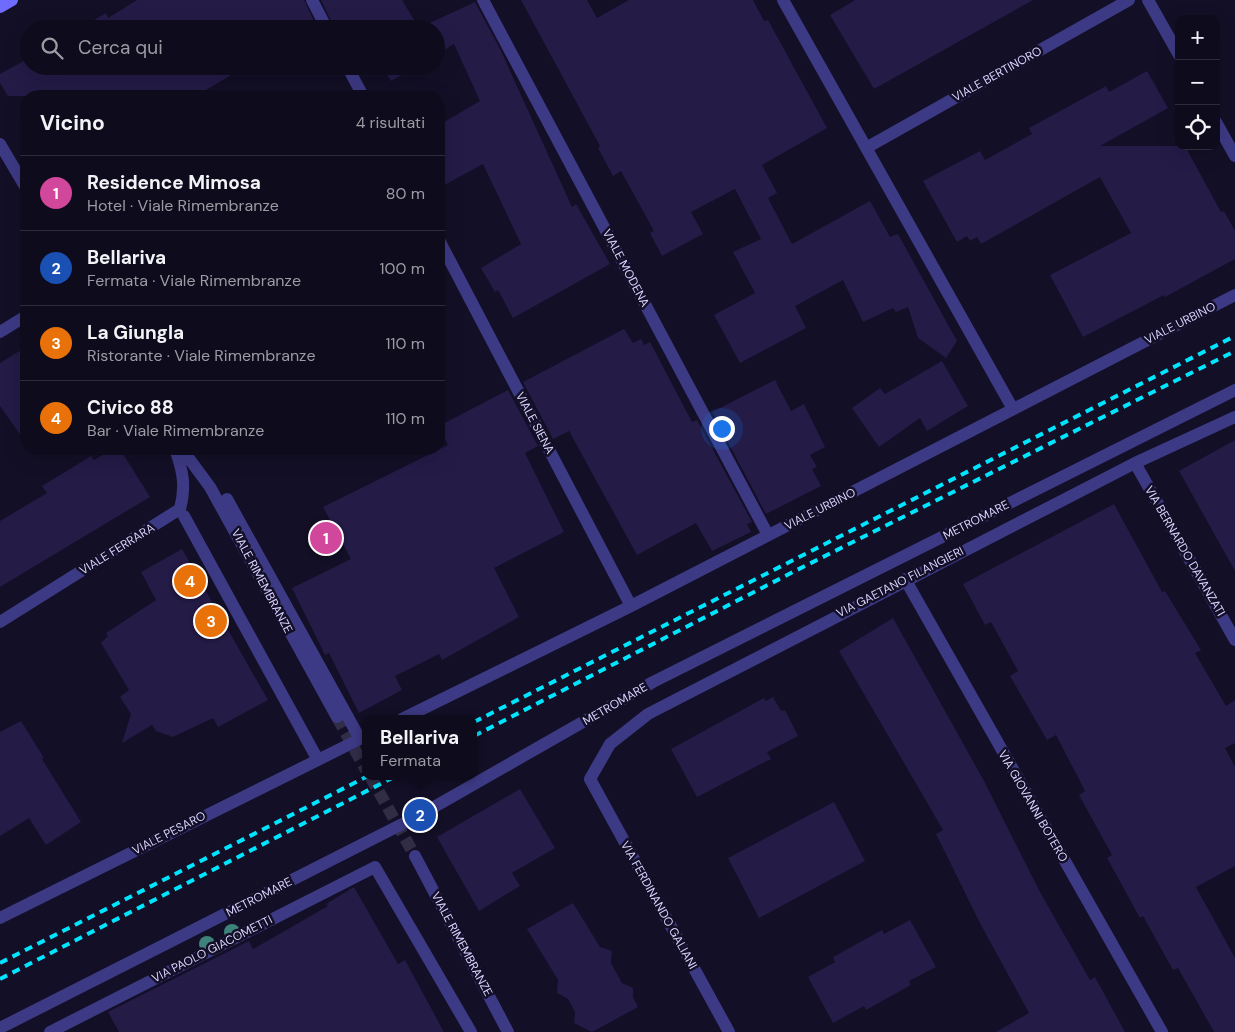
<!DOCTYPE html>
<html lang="it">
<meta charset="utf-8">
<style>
:root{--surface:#0e0b1c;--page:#1c1929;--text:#f1f3f6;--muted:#9b9ba3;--line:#2e2b3b;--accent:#b45309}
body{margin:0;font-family:"DM Sans",sans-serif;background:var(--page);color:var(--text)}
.controls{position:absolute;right:15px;top:15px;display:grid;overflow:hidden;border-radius:10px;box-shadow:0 5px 20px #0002}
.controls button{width:45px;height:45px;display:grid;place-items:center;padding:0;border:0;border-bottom:1px solid var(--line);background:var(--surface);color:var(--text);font:25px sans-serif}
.you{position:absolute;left:721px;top:428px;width:18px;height:18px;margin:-12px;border:4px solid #fff;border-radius:50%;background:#1a73e8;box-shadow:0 0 0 8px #1a73e833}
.badge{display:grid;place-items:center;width:32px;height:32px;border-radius:50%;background:var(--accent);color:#fff;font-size:16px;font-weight:700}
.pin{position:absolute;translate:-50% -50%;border:2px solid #fff;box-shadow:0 1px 5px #0006}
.popup{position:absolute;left:362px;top:715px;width:115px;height:65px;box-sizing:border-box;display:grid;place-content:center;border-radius:10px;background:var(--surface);filter:drop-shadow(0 1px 4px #0005);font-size:16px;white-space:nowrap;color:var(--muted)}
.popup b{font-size:19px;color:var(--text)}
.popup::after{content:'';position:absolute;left:50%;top:100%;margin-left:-10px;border:10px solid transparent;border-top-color:var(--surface)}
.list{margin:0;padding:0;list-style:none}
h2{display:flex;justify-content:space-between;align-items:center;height:65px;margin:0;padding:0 20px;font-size:21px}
h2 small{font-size:16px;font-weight:400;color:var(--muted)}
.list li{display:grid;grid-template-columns:32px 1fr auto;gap:15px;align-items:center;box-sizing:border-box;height:75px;padding:0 20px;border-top:1px solid var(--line)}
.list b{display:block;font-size:19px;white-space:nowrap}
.list p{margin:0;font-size:16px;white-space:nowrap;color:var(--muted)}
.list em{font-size:16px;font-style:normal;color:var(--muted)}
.icon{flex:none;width:28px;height:28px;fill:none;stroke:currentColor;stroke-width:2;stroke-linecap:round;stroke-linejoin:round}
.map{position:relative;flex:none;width:1235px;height:1032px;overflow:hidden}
.search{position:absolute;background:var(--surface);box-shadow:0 5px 20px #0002;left:20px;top:20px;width:425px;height:55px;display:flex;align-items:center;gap:12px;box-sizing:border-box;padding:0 18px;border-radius:28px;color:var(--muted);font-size:19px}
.panel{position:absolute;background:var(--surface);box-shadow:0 5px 20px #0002;left:20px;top:90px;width:425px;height:365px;border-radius:20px}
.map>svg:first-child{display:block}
.building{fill:#241b47}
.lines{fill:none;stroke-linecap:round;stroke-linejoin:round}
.street-tunnel{stroke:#312d47;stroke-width:12;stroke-dasharray:12 6;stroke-linecap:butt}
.lane{stroke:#3d3a85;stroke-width:12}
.street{stroke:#3d3a85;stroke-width:12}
.secondary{stroke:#6f6bff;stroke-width:12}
.rail{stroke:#00e5ff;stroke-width:4;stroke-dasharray:8 6;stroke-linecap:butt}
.tree{fill:#3d827b}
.labels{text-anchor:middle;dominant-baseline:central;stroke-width:5;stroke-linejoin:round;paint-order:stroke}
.street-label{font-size:12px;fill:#d9d4ff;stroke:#130f26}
</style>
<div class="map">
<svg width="1235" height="1032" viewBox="0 0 1235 1032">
<rect width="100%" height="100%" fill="#130f26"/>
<path class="building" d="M137,0h167l14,29h-239l27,-16 2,5z
M321,0h81l17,28 56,-26 26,49 71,156 4,-3 34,60 -97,54 -15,-28 -3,2 -14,-24 40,-24 -38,-80 -44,24v-63l41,-24 -26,-57 -18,11v-26h-101z
M521,0h66l10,18 32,-18h124l11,21 4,-1 59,108 -65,37 15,28 -9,5 24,46 78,-43 20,36 8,-3 59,107 -11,17 -28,-20 -10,-31 -12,5 -3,-4 -30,14 -20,-42 -48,26 11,22 -66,35 -26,-48 41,-22 -22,-41 28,-13 -26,-50 -44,23 12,22 -41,22 -12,-23 4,-2 -33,-60 -8,5 -15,-28 2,-2z
M855,0h178l-159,89 -44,-74z
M29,58v8h217l-50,30h-188l-8,-13v-9z
M382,66h35l-26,15z
M1147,71l21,37 -68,38h85l36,66 3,-1 11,20v28l-70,38 -1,-2 -81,42 -33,-62 81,-42 -31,-56 -119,67 -4,-7 -7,4 -3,-5 -10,6 -34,-61 57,-30 5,9 47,-26 -3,-6 77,-42 3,6z
M624,329l9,14 8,-4 3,6 6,-3 42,80 5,-2 55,102 -5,2 4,8 -39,19 -16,-28 -59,32 -68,-124 -16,8 -30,-57z
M26,347v96l-26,-37v-43z
M942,361l26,45 -41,25 -7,-13 -41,29 -27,-39 28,-20 5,6z
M775,380l16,31 13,-7 21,43 -15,8 7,12 -5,2 9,17 -55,28 -54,-102z
M508,390l30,56 -13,7 39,79 -70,36 25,49 -77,43 -3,-6 -44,22 7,14 -43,23 -30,-60 -4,2 -33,-67 59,-29 -28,-52 125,-62 -9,-19z
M1235,440v131l-56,-100z
M113,449h7l30,48 -150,90v-66l47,-28 -5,-7 49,-30 3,4z
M1114,504l48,88 3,-1 36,59 -6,3 31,53 9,-6v43l-10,5 10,19v99l-39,21 39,71v74h-21l-36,-64 -5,2 -30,-54 -3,2 -33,-60 5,-3 -33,-60 6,-4 -29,-56 -9,5 -37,-64 8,-5 -27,-49 -6,3 -22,-41z
M182,549l86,151 -50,27 -5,-9 -40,19 -17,-6 -4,-6 -30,18 9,-29 -11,-17 9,-7 -28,-47 7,-7 -2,-3 50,-33 -15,-28z
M893,618l90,161 57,113 50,88 5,-3 30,55h-129l33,-19 -48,-88 -45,-91 7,-4 -104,-179z
M773,697l8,14 4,-1 13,26 -31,16 4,7 -74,38 -26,-48 93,-51 2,3z
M21,721l23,37 -2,1 39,63 -35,23 -17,-27 -29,18v-104z
M520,789l35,59 -43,25 8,13 -41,25 -42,-74z
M834,802l31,59 -106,57 -31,-60z
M354,887l44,77 7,-4 39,72h-325l-11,-20 141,-71 4,8 75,-43 -2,-2z
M573,903l27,44 12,4 -1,12 11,20 11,5v9l5,10 -46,25 -18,-9 1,-11 -7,-13 -11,-6 1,-13 -31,-51z
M910,920l26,47 -27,14 2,4 -45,25 -2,-4 -31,17 -25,-46 27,-15 -2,-5 49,-27 2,4z"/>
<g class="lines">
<path class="street-tunnel" d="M337,717l29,53
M370,776l45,80"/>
<path class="lane" d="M0,1028l420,-213 233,-133 582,-292"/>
<path class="street" d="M312,0l15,29
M483,0l285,535
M783,0l230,409
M1148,0l31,55
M347,66l16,30
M1216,122l19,34
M0,144l26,44
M866,148l263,-148
M439,240l192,366
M0,332l26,-16
M182,449l28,38 127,230
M1135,463l100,177
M227,499l133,240
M184,516l134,244
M905,579l257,453
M0,622l180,-113c6,-23 3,-38 -5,-60
M402,719l229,-113 604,-311
M415,856l93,176
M0,918l366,-182
M50,1032l325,-165 96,165
M729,1032l-139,-253 20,-35 38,-30 487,-251 100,-46"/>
<path class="secondary" d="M0,7l12,-7"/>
<path class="rail" d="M474,722l761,-386
M474,736l317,-163 444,-222
M0,963l368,-187
M0,979l396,-203"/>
</g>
<g class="tree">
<circle cx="232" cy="932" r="8"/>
<circle cx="207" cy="944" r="8"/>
</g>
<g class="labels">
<g class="street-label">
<text transform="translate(997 74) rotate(-29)">VIALE BERTINORO</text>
<text transform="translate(626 268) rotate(62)">VIALE MODENA</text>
<text transform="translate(1180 323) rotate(-27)">VIALE URBINO</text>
<text transform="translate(535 423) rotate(62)">VIALE SIENA</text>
<text transform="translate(820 509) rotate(-27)">VIALE URBINO</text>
<text transform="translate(976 520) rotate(-27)">METROMARE</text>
<text transform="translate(117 549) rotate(-32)">VIALE FERRARA</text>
<text transform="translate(1185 551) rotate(60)">VIA BERNARDO DAVANZATI</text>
<text transform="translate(262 581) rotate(62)">VIALE RIMEMBRANZE</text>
<text transform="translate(900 582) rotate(-27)">VIA GAETANO FILANGIERI</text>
<text transform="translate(615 704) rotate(-30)">METROMARE</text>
<text transform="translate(1033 806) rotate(60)">VIA GIOVANNI BOTERO</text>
<text transform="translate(169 833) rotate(-27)">VIALE PESARO</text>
<text transform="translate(259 897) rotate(-27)">METROMARE</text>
<text transform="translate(659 905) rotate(61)">VIA FERDINANDO GALIANI</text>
<text transform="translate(462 944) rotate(62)">VIALE RIMEMBRANZE</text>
<text transform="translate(212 949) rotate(-27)">VIA PAOLO GIACOMETTI</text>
</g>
</g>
</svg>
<div class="controls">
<button>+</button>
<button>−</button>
<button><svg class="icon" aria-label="locate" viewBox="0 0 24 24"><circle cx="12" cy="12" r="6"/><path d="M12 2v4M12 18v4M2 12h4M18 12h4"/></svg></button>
</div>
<div class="you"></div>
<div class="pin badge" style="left:326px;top:538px;background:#d1479c">1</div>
<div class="pin badge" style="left:420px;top:815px;background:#1a4fb4">2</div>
<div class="popup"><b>Bellariva</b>Fermata</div>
<div class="pin badge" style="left:211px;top:621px;background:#e8710a">3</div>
<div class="pin badge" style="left:190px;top:581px;background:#e8710a">4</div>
<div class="search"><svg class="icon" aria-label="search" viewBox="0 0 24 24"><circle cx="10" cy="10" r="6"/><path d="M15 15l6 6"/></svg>Cerca qui</div>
<section class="panel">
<h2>Vicino<small>4 risultati</small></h2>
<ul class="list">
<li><span class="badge" style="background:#d1479c">1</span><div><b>Residence Mimosa</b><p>Hotel · Viale Rimembranze</p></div><em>80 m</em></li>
<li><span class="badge" style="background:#1a4fb4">2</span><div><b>Bellariva</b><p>Fermata · Viale Rimembranze</p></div><em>100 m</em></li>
<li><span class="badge" style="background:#e8710a">3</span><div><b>La Giungla</b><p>Ristorante · Viale Rimembranze</p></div><em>110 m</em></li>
<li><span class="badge" style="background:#e8710a">4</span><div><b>Civico 88</b><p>Bar · Viale Rimembranze</p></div><em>110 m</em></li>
</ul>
</section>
</div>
